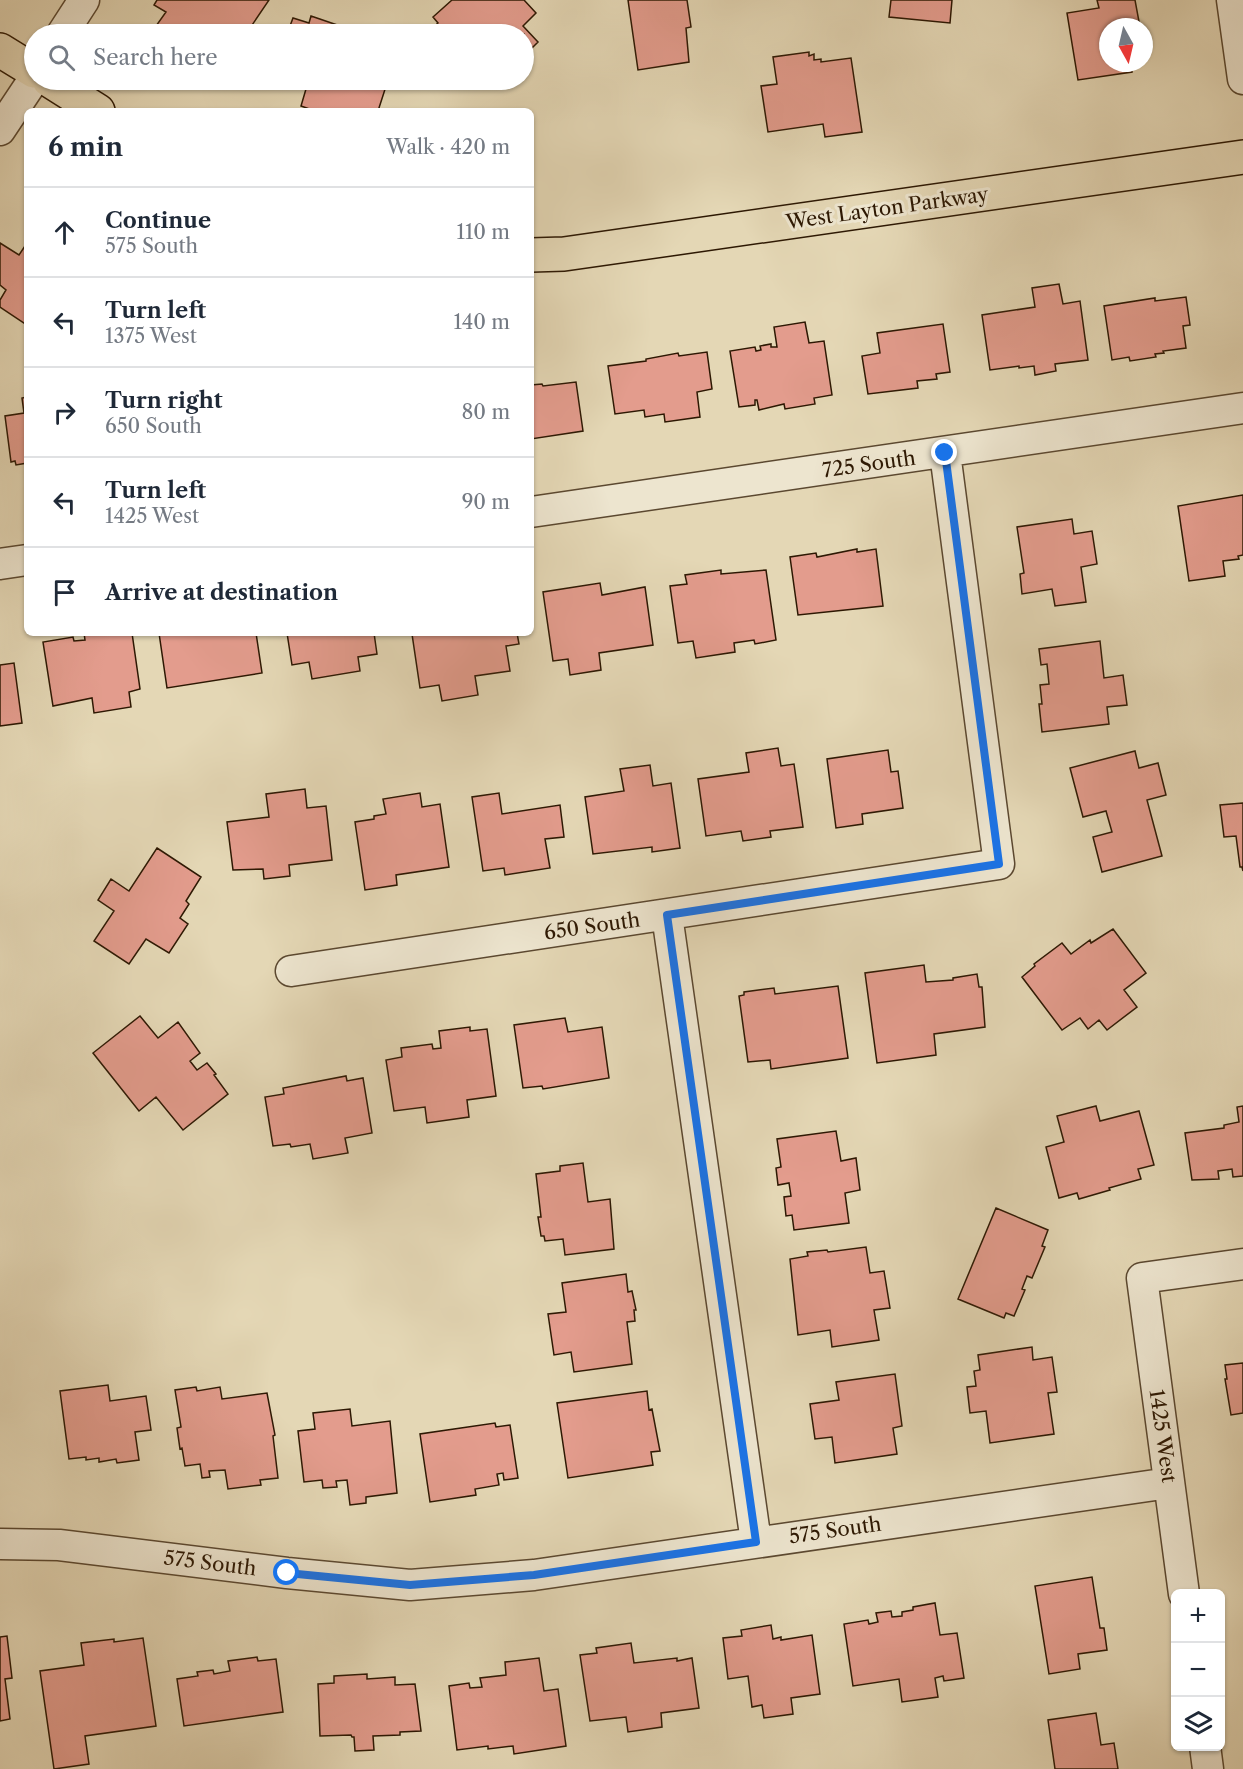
<!DOCTYPE html>
<meta charset="utf-8">
<style>
:root{--surface:#fff;--page:#f6f6f7;--text:#1f2937;--muted:#747a83;--line:#e0e1e3}
body{margin:0;font-family:"Libre Caslon Text",serif;background:var(--page);color:var(--text)}
.controls{position:absolute;right:18px;bottom:18px;display:grid;overflow:hidden;border-radius:9px;box-shadow:0 2px 4px #0004}
.controls button{width:54px;height:54px;display:grid;place-items:center;padding:0;border:0;border-bottom:2px solid var(--line);background:var(--surface);color:var(--text);font:30px sans-serif}
.compass{position:absolute;left:1099px;top:18px;width:54px;height:54px;border-radius:50%;background:var(--surface);box-shadow:0 2px 4px #0004;rotate:172deg}
.stop{position:absolute;width:18px;height:18px;margin:-14px;border:4px solid #1a73e8;border-radius:50%;background:#fff}
.stop.end{background:#1a73e8;border-color:#fff;box-shadow:0 2px 6px #0008}
.list{margin:0;padding:0;list-style:none}
h2{display:flex;justify-content:space-between;align-items:center;height:78px;margin:0;padding:0 24px;font-size:26px}
h2 small{font-size:20px;font-weight:400;color:var(--muted)}
.list li{display:grid;grid-template-columns:39px 1fr auto;gap:18px;align-items:center;box-sizing:border-box;height:90px;padding:0 24px;border-top:2px solid var(--line)}
.list b{display:block;font-size:22px;white-space:nowrap}
.list p{margin:0;font-size:20px;white-space:nowrap;color:var(--muted)}
.list em{font-size:20px;font-style:normal;color:var(--muted)}
.icon{flex:none;width:33px;height:33px;fill:none;stroke:currentColor;stroke-width:2;stroke-linecap:round;stroke-linejoin:round}
.map{position:relative;flex:none;width:1243px;height:1769px;overflow:hidden}
.search{position:absolute;background:var(--surface);box-shadow:0 2px 4px #0004;left:24px;top:24px;width:510px;height:66px;display:flex;align-items:center;gap:15px;box-sizing:border-box;padding:0 21px;border-radius:33px;color:var(--muted);font-size:22px}
.panel{position:absolute;background:var(--surface);box-shadow:0 2px 4px #0004;left:24px;top:108px;width:510px;height:528px;border-radius:9px}
.map>svg:first-child{display:block}
.building{fill:#e39c8d;stroke:#2d1803;stroke-width:1.5}
.lines{fill:none;stroke-linecap:round;stroke-linejoin:round}
.minor-casing{stroke:#5b4830;stroke-width:33}
.major-casing{stroke:#2d1803;stroke-width:36}
.minor{stroke:#ede5cf;stroke-width:30}
.major{stroke:#e4d7b5;stroke-width:33}
.route{stroke:#1a73e8;stroke-width:8}
.labels{text-anchor:middle;dominant-baseline:central;stroke-width:6;stroke-linejoin:round;paint-order:stroke}
.street-label{font-size:20px;fill:#2d1803;stroke:#ede5cf}
</style>
<div class="map">
<svg width="1243" height="1769" viewBox="0 0 1243 1769">
<rect width="100%" height="100%" fill="#e4d7b5"/>
<filter id="stains"><feTurbulence type="fractalNoise" baseFrequency=".00333" numOctaves="4"/><feColorMatrix values="0 0 0 0 .2 0 0 0 0 .09 0 0 0 0 .02 0 0 0 .5 -.17"/></filter>
<radialGradient id="worn" r=".72"><stop offset=".6" stop-color="#630" stop-opacity="0"/><stop offset="1" stop-color="#630" stop-opacity=".3"/></radialGradient>
<path class="building" d="M157,0h112l-23,34h-77l-13,-8 10,-14 -12,-7z
M452,0h72l12,13 -13,13 15,16 -14,14v-22h-99l13,-11 -5,-6z
M628,0h59l4,27 -5,1 3,34 -51,8z
M891,0h61l-2,23 -61,-6z
M1097,0h38l5,27h-32v36h23l1,9 -54,8 -11,-67 32,-5z
M311,16l38,13 -2,5h-60l6,-16 16,5z
M809,52v4l5,-2v6l7,-1v3l30,-4 11,74 -37,5 -2,-13 -55,8 -7,-46 16,-2 -4,-27z
M279,80h109l-10,31h-63l-14,-5 5,-17z
M0,243l19,12 8,-12v82l-27,-18v-7l6,-10 -6,-5z
M1059,284l4,20 17,-3 8,59 -33,4 1,7 -21,4 -1,-9 -15,2v-2l-29,4 -8,-55 53,-8 -3,-19z
M1186,297l4,28 -7,1 3,22 -23,3 1,2 -9,1 1,3 -26,4 -1,-4 -17,3 -8,-54 51,-8v3z
M805,322l4,21 15,-2 8,54 -18,3 1,6 -30,5 -1,-5 -25,6 -2,-10h-2v5l-16,2 -9,-56 25,-4 1,4 5,-1 -1,-4 11,-2v3h6l-3,-20z
M943,324l7,48 -14,2 1,5 -20,2 1,7 -50,6 -6,-38 18,-3 -3,-20z
M707,352l5,37 -15,3 3,25 -35,5 -1,-8 -19,3 -1,-7 -29,4 -7,-48 38,-5v-2l32,-6 1,3z
M576,382l7,49 -52,8v-54l11,-1 1,2z
M27,397v66l-11,2 -1,-4 -4,1 -6,-46 19,-3 -2,-15z
M1243,495v60l-5,1 1,3 -16,2 2,15 -36,5 -11,-75z
M1072,519l2,15 18,-3 5,33 -16,3 5,35 -31,4 -3,-17 -30,5 -2,-20 4,-1 -7,-46z
M857,549v3l19,-3 7,57 -85,9 -8,-58 26,-4 1,4z
M721,570v4l45,-4 10,70 -21,4 -1,-4 -20,3 1,9 -39,6 -3,-17 -15,2 -8,-57 17,-2 -2,-9z
M600,583l2,12 43,-8 8,58 -54,8 2,17 -31,5 -2,-16 -15,2 -10,-69z
M84,633h48l8,56 -11,3 2,15 -37,6 -2,-15 -39,8 -10,-64 30,-5 1,4 11,-1z
M159,633h97l6,40 -95,15z
M287,633h87l3,21 -19,3 2,14 -48,8 -3,-17 -17,3z
M417,633h100l2,11 -13,2 4,25 -35,5 3,19 -36,6 -3,-16 -19,3 -8,-54z
M1100,641l4,37 19,-3 4,30 -20,2 2,17 -67,8 -3,-28h3l-2,-19 9,-1 -2,-20 -6,1 -2,-16z
M14,663l8,60 -22,3v-61z
M778,748l3,18 13,-2 9,63 -33,4 1,6 -28,4 -2,-10 -35,5 -8,-57 51,-7 -3,-19z
M888,750l3,22 7,-1 5,37 -41,6 1,10 -27,4 -9,-69z
M1135,751l4,17 19,-5 8,32 -19,5 15,56 -60,16 -9,-35 19,-5 -6,-21 -23,6 -13,-49z
M650,765l3,21 18,-3 9,65 -28,4v-5l-59,7 -8,-57 39,-6 -4,-22z
M305,789l2,19 19,-2 6,54 -43,5 1,11 -26,3 -1,-10 -30,1 -6,-48 42,-5 -3,-23z
M420,793l2,14 18,-3 9,63 -53,8 1,10 -32,5 -10,-68 19,-3v-3l12,-2 -3,-15z
M499,793l3,21 58,-9 4,32 -19,2 5,29 -45,7 -1,-7 -21,3 -11,-74z
M1243,803v68l-1,-4h-2l-4,-31 -12,1 -4,-32z
M157,848l44,29 -15,24 3,3 -9,14 8,6 -19,29 -23,-14 -17,25 -35,-23 20,-30 -16,-11 13,-21 18,12z
M1113,929l33,44 -22,17 13,17 -30,23 -8,-10 -11,9 -8,-11 -18,12 -40,-53 13,-11 -1,-2 28,-21 9,11 19,-14 1,3z
M924,965l2,17 27,-2v-2l24,-4 2,13h3l3,40 -51,7 2,21 -59,8 -12,-90z
M838,986l10,72 -77,11 -1,-9 -22,2 -9,-66 5,-1v-3l30,-4 1,6z
M140,1016l18,22 20,-16 22,31 -10,8 7,9 10,-7 9,11 -2,1 14,19 -45,36 -27,-33 -17,14 -46,-58z
M565,1018l3,14 34,-5 7,51 -66,11 -1,-3 -19,2 -9,-63z
M470,1027v4l17,-2 9,67 -29,4 2,17 -42,6 -2,-16 -31,4 -8,-51 16,-3 -1,-9 31,-4 1,5 8,-1 -2,-17z
M346,1076l1,5 16,-3 9,55 -27,5 3,15 -35,6 -3,-15 -19,3 -1,-3 -17,2 -8,-49 19,-3 -1,-6z
M1096,1106l4,15 39,-10 15,54 -16,4 3,10 -32,9 1,2 -31,9 -2,-6 -18,5 -13,-51 18,-5 -7,-26z
M1243,1106v70l-10,1 -1,-8 -14,2 1,8 -27,1 -7,-47 39,-5v-3l15,-3 -2,-15z
M836,1131l5,30 15,-3 4,32 -15,3 4,30 -55,7 -2,-15 -6,1 -2,-19 7,-1 -2,-13 -11,2 -2,-17 5,-1 -4,-28z
M583,1163l5,39 22,-3 4,50 -49,6 -2,-16 -18,2 -1,-5h-3l-3,-19h3l-5,-43 24,-3v-5z
M996,1208l52,22 -6,16 3,1 -13,31 -5,-2 -5,13 3,1 -11,26 -8,-3 -2,5 -46,-19z
M866,1247l4,26 14,-2 6,37 -16,2 5,30 -47,7 -2,-17 -32,5 -8,-76 18,-3 -1,-4 20,-2 1,2z
M626,1274l2,18 4,-1 4,19h-2l1,11 -8,1 5,42 -58,8 -3,-20 -17,3 -6,-41 18,-2 -4,-29z
M1032,1347l1,13 19,-3 5,35 -9,1 6,41 -64,9 -4,-32 -16,2 -3,-26 9,-1 -2,-15 6,-1 -2,-15z
M1243,1363v50l-12,2 -6,-36h2l-2,-14z
M895,1374l7,52 -9,2 4,26 -62,9 -3,-26 -17,2 -5,-35 29,-4 -3,-18z
M108,1385l2,16 36,-5 5,34 -16,2 4,28 -22,3 -1,-4 -17,3v-4l-13,2v-3l-17,2 -9,-68z
M196,1387l1,4 23,-4 2,12 45,-6 8,42 -2,1 5,42 -18,2 1,5 -33,4 -3,-19 -16,1 1,6 -8,1 -2,-14 -15,2 -3,-18 -2,1 -3,-21 4,-1 -6,-37z
M647,1391l2,19 3,-1 8,42 -9,1 2,13 -85,13 -11,-75z
M350,1409l2,17 38,-5 7,72 -31,4v6l-16,2 -3,-25 -11,1 1,6 -14,1 -1,-8 -18,2 -6,-51 17,-2 -2,-16z
M495,1423l1,4 14,-2 8,53 -14,2 -1,-7 -6,1 2,11 -24,4 1,6 -46,7 -10,-68z
M1092,1577l8,51h4l3,22 -29,4 2,15 -31,5 -14,-88z
M935,1603l5,32 17,-2 7,45 -20,3 -1,-5 -8,2 3,19 -36,5 -3,-23 -46,7 -9,-62 24,-4 1,4 9,-2 -2,-9 15,-2 1,6 10,-1v-4l11,-2v-3z
M771,1625l2,14 8,-2v3l31,-5 8,59 -29,4 2,16 -29,4 -2,-13 -10,2 -4,-31 -20,3 -5,-41 19,-2 -1,-6z
M7,1636l5,42 -7,1 5,40 -10,2v-84z
M143,1638l13,88 -71,10 4,28 -35,5 -14,-98 44,-6 -3,-22 33,-4v3z
M631,1643l3,20 43,-5v3l15,-3 7,50 -38,5 1,14 -34,5 -2,-15 -36,4 -10,-66 17,-2 -1,-5z
M257,1657l1,4 18,-2 7,53 -99,14 -7,-47 21,-3 -1,-4 16,-2 1,4 16,-3 -2,-10z
M539,1658l5,33 14,-2 8,57 -52,8 -1,-8 -25,3v-3l-31,4 -8,-64 20,-3 1,5 12,-1 -2,-9 26,-3 -1,-13z
M367,1674v5l28,-2v8l20,-1 6,47 -21,1v3l-27,1 1,14 -19,1 -1,-14h-2l-1,-2 -31,1 -2,-52 16,-1v-7z
M1096,1713l5,32 13,-2 4,26h-63l-7,-49z"/>
<g class="lines">
<g class="minor-casing">
<path id="minor" d="M1232,0l11,79
M62,34l22,-34
M0,130l34,-51
M531,512l712,-104
M0,564l27,-4
M667,915l89,627
M291,971l708,-107 -54,-411
M0,1544l59,1 228,28 123,12 124,-10 635,-92
M1184,1594l-42,-316 101,-14
M1205,1746l3,23"/>
</g>
<g class="major-casing">
<path id="major" d="M0,50l34,21
M49,80l49,31
M531,255l33,-1 679,-97"/>
</g>
<use href="#minor" class="minor"/>
<use href="#major" class="major"/>
</g>
<g class="lines">
<path class="route" d="M287,1573l123,12 124,-10 222,-33 -89,-627 332,-51 -54,-411"/>
</g>
<g class="labels">
<g class="street-label">
<text transform="translate(887 208) rotate(-8)">West Layton Parkway</text>
<text transform="translate(869 464) rotate(-8)">725 South</text>
<text transform="translate(592 926) rotate(-8)">650 South</text>
<text transform="translate(1163 1436) rotate(82)">1425 West</text>
<text transform="translate(835 1530) rotate(-8)">575 South</text>
<text transform="translate(210 1563) rotate(7)">575 South</text>
</g>
</g>
<rect width="100%" height="100%" filter="url(#stains)"/>
<rect width="100%" height="100%" fill="url(#worn)"/>
</svg>
<div class="controls">
<button>+</button>
<button>−</button>
<button><svg class="icon" aria-label="layers" viewBox="0 0 24 24"><path d="M12 4l9 5-9 5-9-5zM3 14l9 5 9-5"/></svg></button>
</div>
<svg class="compass" viewBox="-18 -18 36 36"><path d="M0-13l5 13h-10z" fill="#e53935"/><path d="M0 13l5-13h-10z" fill="#747a83"/></svg>
<div class="stop" style="left:287px;top:1573px"></div>
<div class="stop end" style="left:945px;top:453px"></div>
<div class="search"><svg class="icon" aria-label="search" viewBox="0 0 24 24"><circle cx="10" cy="10" r="6"/><path d="M15 15l6 6"/></svg>Search here</div>
<section class="panel">
<h2>6 min<small>Walk · 420 m</small></h2>
<ul class="list">
<li><svg class="icon" aria-label="ahead" viewBox="0 0 24 24"><path d="M12 20V5M6 11l6-6 6 6"/></svg><div><b>Continue</b><p>575 South</p></div><em>110 m</em></li>
<li><svg class="icon" aria-label="left" viewBox="0 0 24 24"><path d="M17 20v-9H6M10 6l-5 5 5 5"/></svg><div><b>Turn left</b><p>1375 West</p></div><em>140 m</em></li>
<li><svg class="icon" aria-label="right" viewBox="0 0 24 24"><path d="M7 20v-9h11M14 6l5 5-5 5"/></svg><div><b>Turn right</b><p>650 South</p></div><em>80 m</em></li>
<li><svg class="icon" aria-label="left" viewBox="0 0 24 24"><path d="M17 20v-9H6M10 6l-5 5 5 5"/></svg><div><b>Turn left</b><p>1425 West</p></div><em>90 m</em></li>
<li><svg class="icon" aria-label="arrive" viewBox="0 0 24 24"><path d="M6 21V4h12l-3 4 3 4H6"/></svg><div><b>Arrive at destination</b></div></li>
</ul>
</section>
</div>
